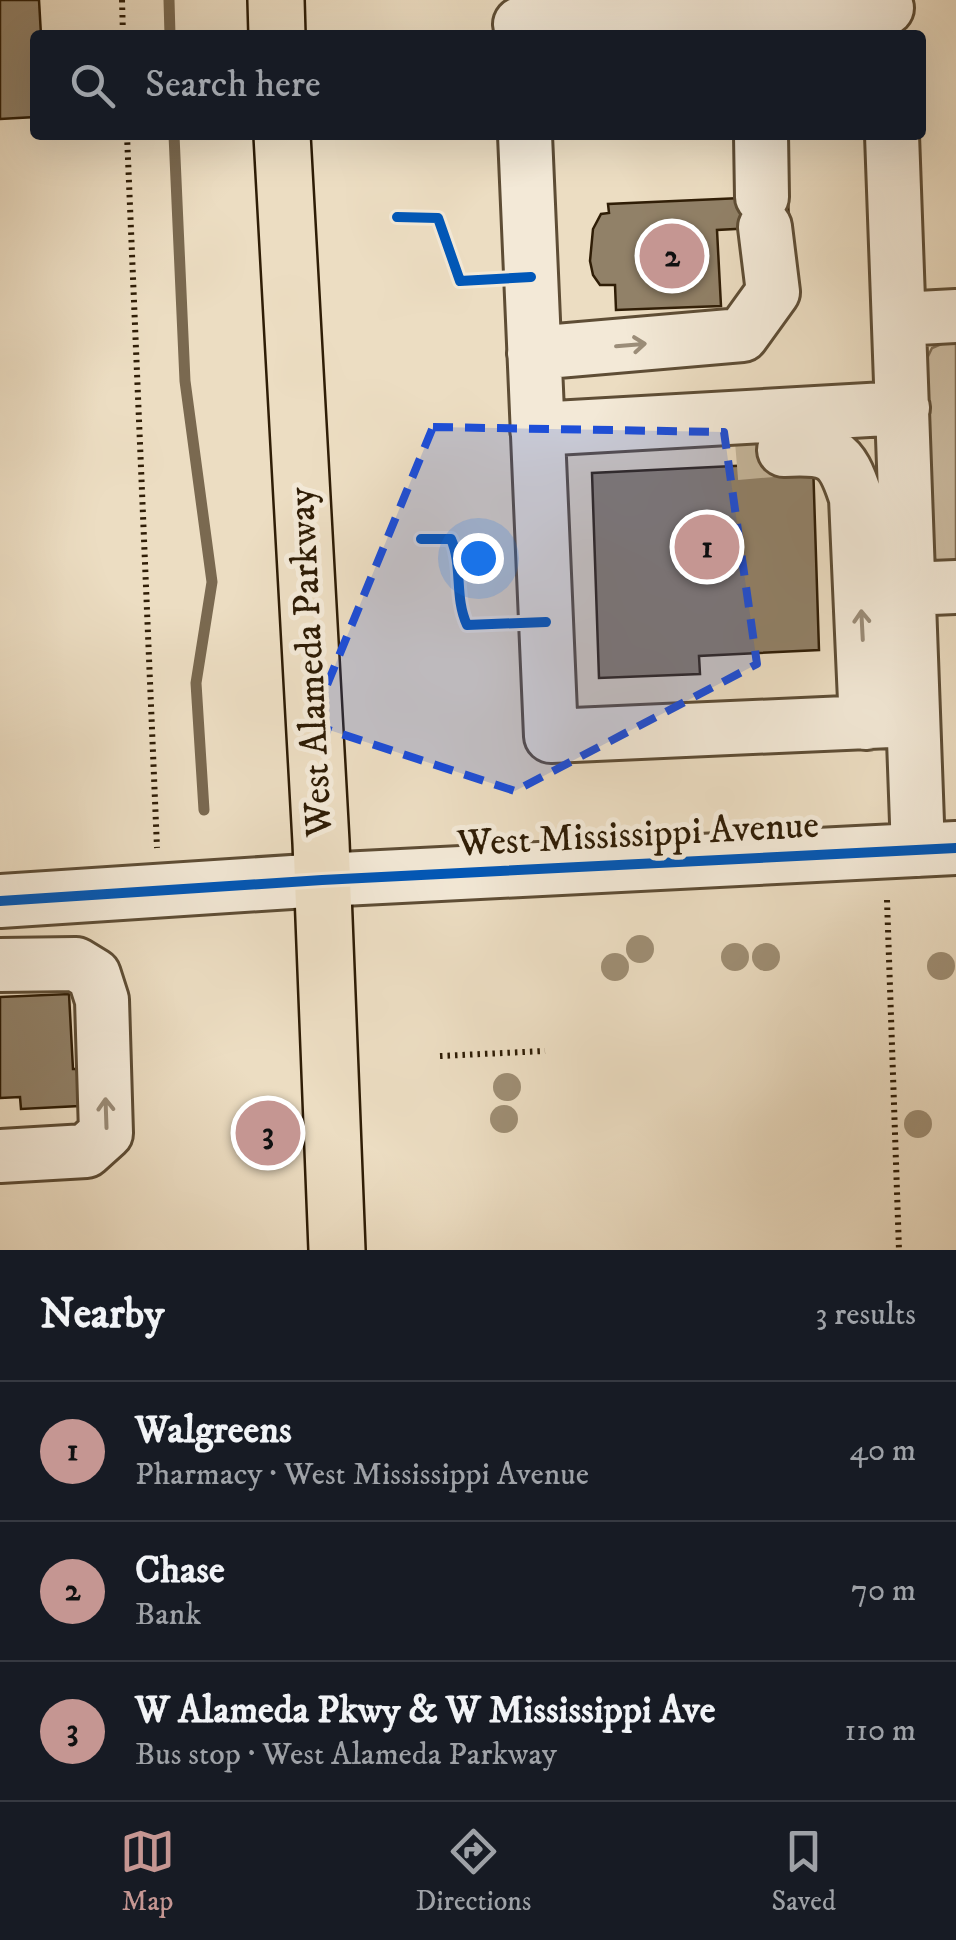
<!DOCTYPE html>
<meta charset="utf-8">
<style>
:root{--surface:#171b24;--page:#20242c;--text:#f1f3f6;--muted:#9ea1a6;--line:#363941;--accent:#c59692}
body{margin:0;font-family:"IM FELL DW Pica",serif;background:var(--page);color:var(--text)}
.you{position:absolute;left:478px;top:558px;width:35px;height:35px;margin:-25px;border:8px solid #fff;border-radius:50%;background:#1a73e8;box-shadow:0 0 0 15px #1a73e833}
.badge{display:grid;place-items:center;width:65px;height:65px;border-radius:50%;background:var(--accent);color:#111;font-size:32px;font-weight:700}
.pin{position:absolute;translate:-50% -50%;border:5px solid #fff;box-shadow:0 2px 10px #0006}
.list{margin:0;padding:0;list-style:none}
h2{display:flex;justify-content:space-between;align-items:center;height:130px;margin:0;padding:0 40px;font-size:42px}
h2 small{font-size:32px;font-weight:400;color:var(--muted)}
.list li{display:grid;grid-template-columns:65px 1fr auto;gap:30px;align-items:center;box-sizing:border-box;height:140px;padding:0 40px;border-top:2px solid var(--line)}
.list b{display:block;font-size:38px;white-space:nowrap}
.list p{margin:0;font-size:32px;white-space:nowrap;color:var(--muted)}
.list em{font-size:32px;font-style:normal;color:var(--muted)}
.icon{flex:none;width:55px;height:55px;fill:none;stroke:currentColor;stroke-width:2;stroke-linecap:round;stroke-linejoin:round}
.map{position:relative;flex:none;width:956px;height:1250px;overflow:hidden}
.search{position:absolute;background:var(--surface);box-shadow:0 10px 40px #0002;left:30px;right:30px;top:30px;height:110px;display:flex;align-items:center;gap:25px;box-sizing:border-box;padding:0 35px;border-radius:10px;color:var(--muted);font-size:38px}
.sheet{height:550px;background:var(--surface)}
nav{display:flex;justify-content:space-around;align-items:center;box-sizing:border-box;height:140px;border-top:2px solid var(--line);background:var(--surface);font-size:28px;color:var(--muted)}
nav a{display:grid;justify-items:center;gap:5px}
nav .on{color:var(--accent)}
.map>svg:first-child{display:block}
.green{fill:#ccbca2;stroke:#7e6c54;stroke-width:2.5}
.lines{fill:none;stroke-linecap:round;stroke-linejoin:round}
.stream{stroke:#7a6950;stroke-width:11}
.building{fill:#918168;stroke:#2f1d06;stroke-width:2.5}
.minor-tunnel{stroke:#c6b79c;stroke-width:52;stroke-dasharray:52 26;stroke-linecap:butt}
.minor-casing{stroke:#5e4d35;stroke-width:58}
.major-casing{stroke:#2f1d06;stroke-width:60}
.path{stroke:#2f1d06;stroke-width:6;stroke-dasharray:2.5 5;stroke-linecap:butt}
.minor{stroke:#f3e9d7;stroke-width:52}
.major{stroke:#ecddc2;stroke-width:55}
.cycleway-casing{stroke:#f3e9d7;stroke-width:16}
.cycleway{stroke:#0057b8;stroke-width:10}
.tree{fill:#9e8e74}
.oneway{stroke:#9b8d79}
.marked{fill:#1d4ed8;fill-opacity:0.2;stroke:#1d4ed8;stroke-width:8;stroke-dasharray:20 12;stroke-linejoin:round}
.labels{text-anchor:middle;dominant-baseline:central;stroke-width:10;stroke-linejoin:round;paint-order:stroke}
.street-label{font-size:38px;fill:#2f1d06;stroke:#f3e9d7}
</style>
<div class="map">
<svg width="956" height="1250" viewBox="0 0 956 1250">
<rect width="100%" height="100%" fill="#ecddc2"/>
<filter id="stains"><feTurbulence type="fractalNoise" baseFrequency=".002" numOctaves="4"/><feColorMatrix values="0 0 0 0 .2 0 0 0 0 .09 0 0 0 0 .02 0 0 0 .5 -.17"/></filter>
<radialGradient id="worn" r=".72"><stop offset=".6" stop-color="#630" stop-opacity="0"/><stop offset="1" stop-color="#630" stop-opacity=".3"/></radialGradient>
<path class="green" d="M956,338v226h-15l-14,-10 -8,-179 13,-27z"/>
<g class="lines">
<path class="stream" d="M169,0l1,35
M174,135l11,246 27,201 -16,101 8,127"/>
</g>
<path class="building" d="M0,0h39l2,35h-6v82l-35,2z
M788,196l1,30 -72,4 4,76 -105,4 -1,-25h-15l-7,-10 -3,-14 3,-32 8,-15 8,-1 -1,-9z
M813,462l6,188 -120,6 1,18 -101,4 -7,-205z
M69,994l4,75h4l2,37 -58,3 -1,-12 -20,1v-101z"/>
<g class="lines">
<path class="minor-tunnel" d="M736,454l48,-4"/>
<g class="minor-casing">
<path id="minor" d="M795,0v8h92
M520,24l275,-16
M525,135l26,601 362,-16
M761,135l1,62
M892,135l26,715
M900,319l56,-3
M534,353l208,-18 31,-43 -8,-65
M537,429l366,-21
M784,450c47,-2 57,1 72,48l10,225
M908,589l48,-2
M0,901l322,-21 634,-32
M0,965l76,-1 18,11 8,25 4,133 -20,18 -86,5"/>
</g>
<g class="major-casing">
<path id="major" d="M276,0l1,35
M282,135l39,707 16,408"/>
</g>
<path class="path" d="M122,0l1,35
M127,135l30,713
M887,900l12,350
M440,1056l105,-5"/>
<use href="#minor" class="minor"/>
<use href="#major" class="major"/>
<g class="cycleway-casing">
<path id="cycleway" d="M397,217l41,1 22,63 71,-4
M421,539h30c12,27 3,58 16,86l79,-3
M0,901l322,-21 634,-32"/>
</g>
<use href="#cycleway" class="cycleway"/>
</g>
<g class="tree">
<circle cx="640" cy="949" r="14"/>
<circle cx="735" cy="957" r="14"/>
<circle cx="766" cy="957" r="14"/>
<circle cx="941" cy="966" r="14"/>
<circle cx="615" cy="967" r="14"/>
<circle cx="507" cy="1087" r="14"/>
<circle cx="504" cy="1119" r="14"/>
<circle cx="918" cy="1124" r="14"/>
</g>
<defs><path id="oneway-shaft" d="M-6 0H5M1.5-3L5.5 0L1.5 3" fill="none" stroke-width="1.6" stroke-linecap="round" stroke-linejoin="round" transform="scale(2.5)"/></defs>
<g class="oneway">
<use href="#oneway-shaft" transform="translate(631 345) rotate(-5)"/>
<use href="#oneway-shaft" transform="translate(862 625) rotate(-93)"/>
<use href="#oneway-shaft" transform="translate(106 1113) rotate(-92)"/>
</g>
<path class="marked" d="M433,427l291,5 33,232 -242,127 -204,-67z"/>
<g class="labels">
<g class="street-label">
<text transform="translate(311 662) rotate(-93)">West Alameda Parkway</text>
<text transform="translate(638 835) rotate(-3)">West Mississippi Avenue</text>
</g>
</g>
<rect width="100%" height="100%" filter="url(#stains)"/>
<rect width="100%" height="100%" fill="url(#worn)"/>
</svg>
<div class="you"></div>
<div class="pin badge" style="left:707px;top:547px">1</div>
<div class="pin badge" style="left:672px;top:256px">2</div>
<div class="pin badge" style="left:268px;top:1133px">3</div>
<div class="search"><svg class="icon" aria-label="search" viewBox="0 0 24 24"><circle cx="10" cy="10" r="6"/><path d="M15 15l6 6"/></svg>Search here</div>
</div>
<section class="sheet">
<h2>Nearby<small>3 results</small></h2>
<ul class="list">
<li><span class="badge">1</span><div><b>Walgreens</b><p>Pharmacy · West Mississippi Avenue</p></div><em>40 m</em></li>
<li><span class="badge">2</span><div><b>Chase</b><p>Bank</p></div><em>70 m</em></li>
<li><span class="badge">3</span><div><b>W Alameda Pkwy &amp; W Mississippi Ave</b><p>Bus stop · West Alameda Parkway</p></div><em>110 m</em></li>
</ul>
</section>
<nav>
<a class="on"><svg class="icon" aria-label="map" viewBox="0 0 24 24"><path d="M3 6l6-2 6 2 6-2v14l-6 2-6-2-6 2zM9 4v14M15 6v14"/></svg>Map</a>
<a><svg class="icon" aria-label="directions" viewBox="0 0 24 24"><path d="M12 3l9 9-9 9-9-9zM9 14v-3h6M13 9l2 2-2 2"/></svg>Directions</a>
<a><svg class="icon" aria-label="saved" viewBox="0 0 24 24"><path d="M7 4h10v16l-5-4-5 4z"/></svg>Saved</a>
</nav>
